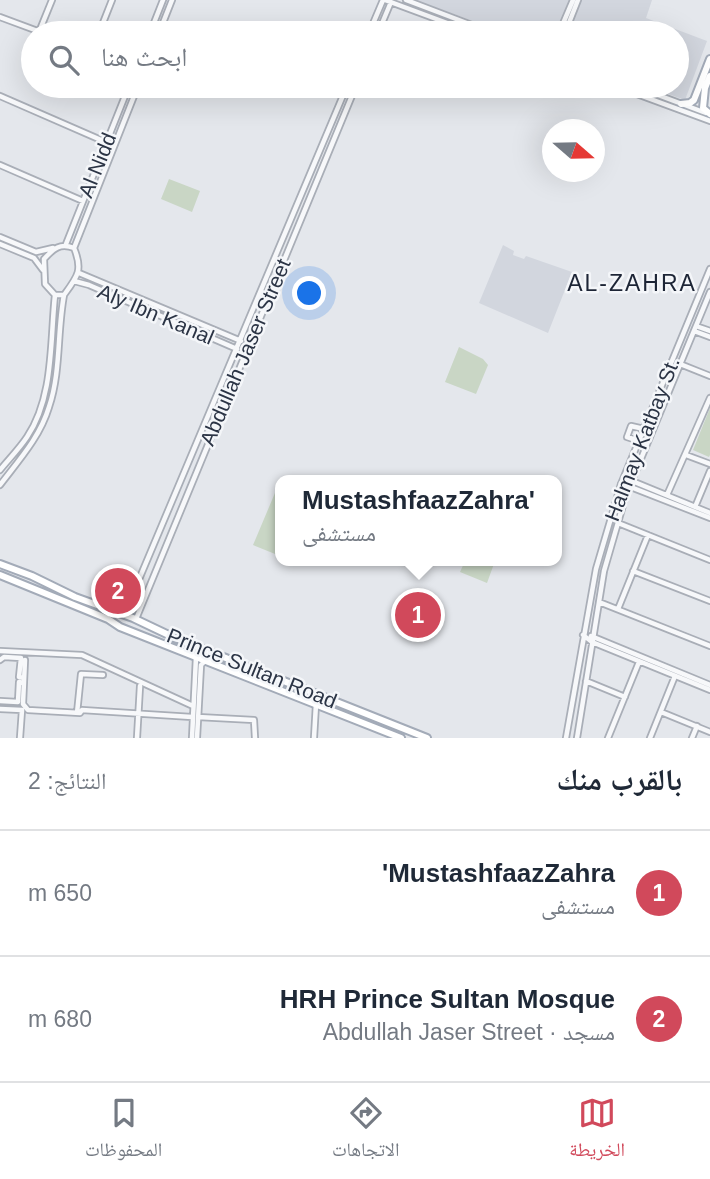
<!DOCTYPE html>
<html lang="ar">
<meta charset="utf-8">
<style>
:root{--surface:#fff;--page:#f2f2f3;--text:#1f2937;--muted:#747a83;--line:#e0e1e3;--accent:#d1495b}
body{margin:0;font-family:Arial,"Noto Naskh Arabic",sans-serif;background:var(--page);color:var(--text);direction:rtl}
.compass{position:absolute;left:542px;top:119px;width:63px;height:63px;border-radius:50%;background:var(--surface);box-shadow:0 7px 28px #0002;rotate:110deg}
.you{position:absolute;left:310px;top:294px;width:24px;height:24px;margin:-18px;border:5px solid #fff;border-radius:50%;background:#1a73e8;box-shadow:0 0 0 10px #1a73e833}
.badge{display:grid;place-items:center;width:46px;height:46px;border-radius:50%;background:var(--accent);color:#fff;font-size:23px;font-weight:700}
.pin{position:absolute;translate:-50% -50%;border:4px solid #fff;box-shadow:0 2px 7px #0006}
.popup{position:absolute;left:275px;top:475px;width:287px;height:91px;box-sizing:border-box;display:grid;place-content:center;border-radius:14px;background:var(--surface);filter:drop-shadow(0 2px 5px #0005);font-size:23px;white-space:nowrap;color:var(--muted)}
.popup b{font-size:26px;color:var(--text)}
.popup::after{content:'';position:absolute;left:50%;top:100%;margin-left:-14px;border:14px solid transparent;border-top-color:var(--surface)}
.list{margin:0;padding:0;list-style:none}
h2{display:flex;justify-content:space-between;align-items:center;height:91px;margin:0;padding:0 28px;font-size:30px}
h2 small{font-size:23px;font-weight:400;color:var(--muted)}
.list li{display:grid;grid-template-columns:46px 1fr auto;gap:21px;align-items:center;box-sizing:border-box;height:126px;padding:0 28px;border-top:2px solid var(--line)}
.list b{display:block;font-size:26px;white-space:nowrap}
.list p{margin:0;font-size:23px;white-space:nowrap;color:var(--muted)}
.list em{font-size:23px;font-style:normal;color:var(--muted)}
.icon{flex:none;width:38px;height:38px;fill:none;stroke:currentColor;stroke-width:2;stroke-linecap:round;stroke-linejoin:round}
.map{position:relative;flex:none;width:710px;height:738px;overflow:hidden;direction:ltr}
.search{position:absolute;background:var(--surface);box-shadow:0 7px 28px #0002;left:21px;right:21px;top:21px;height:77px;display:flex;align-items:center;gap:18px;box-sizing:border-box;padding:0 24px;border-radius:38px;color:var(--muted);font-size:26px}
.sheet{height:343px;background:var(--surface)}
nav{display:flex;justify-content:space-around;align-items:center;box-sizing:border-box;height:98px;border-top:2px solid var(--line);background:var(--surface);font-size:19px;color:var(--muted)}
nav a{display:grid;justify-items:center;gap:4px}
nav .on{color:var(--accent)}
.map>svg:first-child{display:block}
.built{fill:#d2d6de}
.green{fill:#c9d6c5}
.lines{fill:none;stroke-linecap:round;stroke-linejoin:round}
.minor-casing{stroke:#a9aeb7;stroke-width:8}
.major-casing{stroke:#a3abb8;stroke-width:10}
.minor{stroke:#f7f8fa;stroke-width:4.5}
.major{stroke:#fff;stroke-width:6}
.labels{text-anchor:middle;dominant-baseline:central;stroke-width:5;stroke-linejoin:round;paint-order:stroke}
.street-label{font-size:21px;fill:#2b3445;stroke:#f4f6f9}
.neighbourhood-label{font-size:23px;letter-spacing:2px;fill:#1d2536;stroke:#f4f6f9}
</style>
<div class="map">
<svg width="710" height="738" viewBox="0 0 710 738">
<rect width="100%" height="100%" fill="#e4e7ec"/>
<path class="built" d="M415,0h237l-6,18 61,23 -22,59 -39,-14h31v-53h-171z
M503,245l11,6 -1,4 11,4 2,-3 46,16 -24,61 -69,-30z"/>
<path class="green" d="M169,179l31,12 -8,21 -31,-13z
M459,347l24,12 5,6 -12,29 -31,-12z
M710,408v47l-1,2 -16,-7z
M280,481v75l-27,-11z
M465,561h30l-8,22 -27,-11z"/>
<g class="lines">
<g class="minor-casing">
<path id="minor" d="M385,0l89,33
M406,0l87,33
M0,17l43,16
M39,32l13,-32
M99,33l13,-33
M150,33l13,-33
M159,33l13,-33
M369,33l14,-33
M378,33l13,-31
M559,33l14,-33
M565,33l13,-33
M615,86l95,35
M634,86l72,27
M0,96l101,44
M0,165l83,36
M0,237l36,15 17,-4
M0,244l34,14 9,12
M66,244l63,-158
M74,248c-14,-5 -20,0 -30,11l1,25 10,11h9c14,-19 19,-25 10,-47l64,-162
M79,273l162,68
M74,281l15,4 148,64
M696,326l14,5
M694,331l16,6
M680,364l30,12
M639,441l-12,-4 4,-11 13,3
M686,455l24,9
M0,470c9,-11 19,-21 27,-33 27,-40 23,-96 28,-142
M621,484l11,-3 78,32
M0,485c19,-25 40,-48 49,-78 12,-35 8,-75 15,-112
M628,486l82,32
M667,495l43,-97
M695,507l15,-36
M618,523l92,37
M633,571l77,30
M599,602l111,44
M618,609l30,-74
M124,615l223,-529
M136,619l220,-533
M583,635l9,7 118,48
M591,636l119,49
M0,651l82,4 111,51
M0,660l4,-3 17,1 -2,19 5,1
M25,660l-2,44 5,6 52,3 2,-3 110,7
M586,681l39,16
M0,701l18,1 1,-20 5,1
M0,709l22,1 -2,28
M661,712l49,20
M77,713l4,-39 22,1
M198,717l56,3 1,18
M137,738l3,-52
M192,738l4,-81
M197,738l4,-73 5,-5
M314,738l2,-34
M566,738l30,-169 25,-85 89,-215
M577,738l27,-167 22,-76 84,-203
M608,738l31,-76
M650,738l25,-62
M692,738l5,-12"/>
</g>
<g class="major-casing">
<path id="major" d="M710,76l-5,12 -2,20 7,6
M681,104l9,-1 4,-3 16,-41
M0,564l32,12 43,21 58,21 40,19 254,101
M0,575l108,44 12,8 281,111"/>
</g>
<use href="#minor" class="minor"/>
<use href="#major" class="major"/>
</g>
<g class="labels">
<g class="street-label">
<text transform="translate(97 165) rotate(-68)">Al Nidd</text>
<text transform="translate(156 314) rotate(23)">Aly Ibn Kanal</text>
<text transform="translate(245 352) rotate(-67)">Abdullah Jaser Street</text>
<text transform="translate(642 439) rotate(-69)">Halmay Katbay St.</text>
<text transform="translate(252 668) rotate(22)">Prince Sultan Road</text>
</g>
<g class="neighbourhood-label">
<text x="632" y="283">AL-ZAHRA</text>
</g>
</g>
</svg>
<svg class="compass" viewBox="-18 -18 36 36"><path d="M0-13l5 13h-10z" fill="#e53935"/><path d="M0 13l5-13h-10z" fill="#747a83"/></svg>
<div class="you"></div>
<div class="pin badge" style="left:418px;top:615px">1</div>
<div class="popup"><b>MustashfaazZahra'</b>مستشفى</div>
<div class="pin badge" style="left:118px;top:591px">2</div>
<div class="search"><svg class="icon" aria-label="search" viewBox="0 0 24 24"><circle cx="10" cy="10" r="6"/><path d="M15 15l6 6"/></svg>ابحث هنا</div>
</div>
<section class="sheet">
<h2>بالقرب منك<small>النتائج: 2</small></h2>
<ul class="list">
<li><span class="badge">1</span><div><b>MustashfaazZahra'</b><p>مستشفى</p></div><em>650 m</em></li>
<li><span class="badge">2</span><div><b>HRH Prince Sultan Mosque</b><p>مسجد · Abdullah Jaser Street</p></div><em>680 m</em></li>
</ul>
</section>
<nav>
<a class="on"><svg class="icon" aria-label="map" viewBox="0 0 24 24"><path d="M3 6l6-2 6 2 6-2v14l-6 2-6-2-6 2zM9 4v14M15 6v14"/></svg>الخريطة</a>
<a><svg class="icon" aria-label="directions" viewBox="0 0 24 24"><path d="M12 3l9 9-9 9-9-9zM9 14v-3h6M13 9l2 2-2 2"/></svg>الاتجاهات</a>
<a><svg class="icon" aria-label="saved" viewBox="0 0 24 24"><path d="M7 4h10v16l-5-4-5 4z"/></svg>المحفوظات</a>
</nav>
